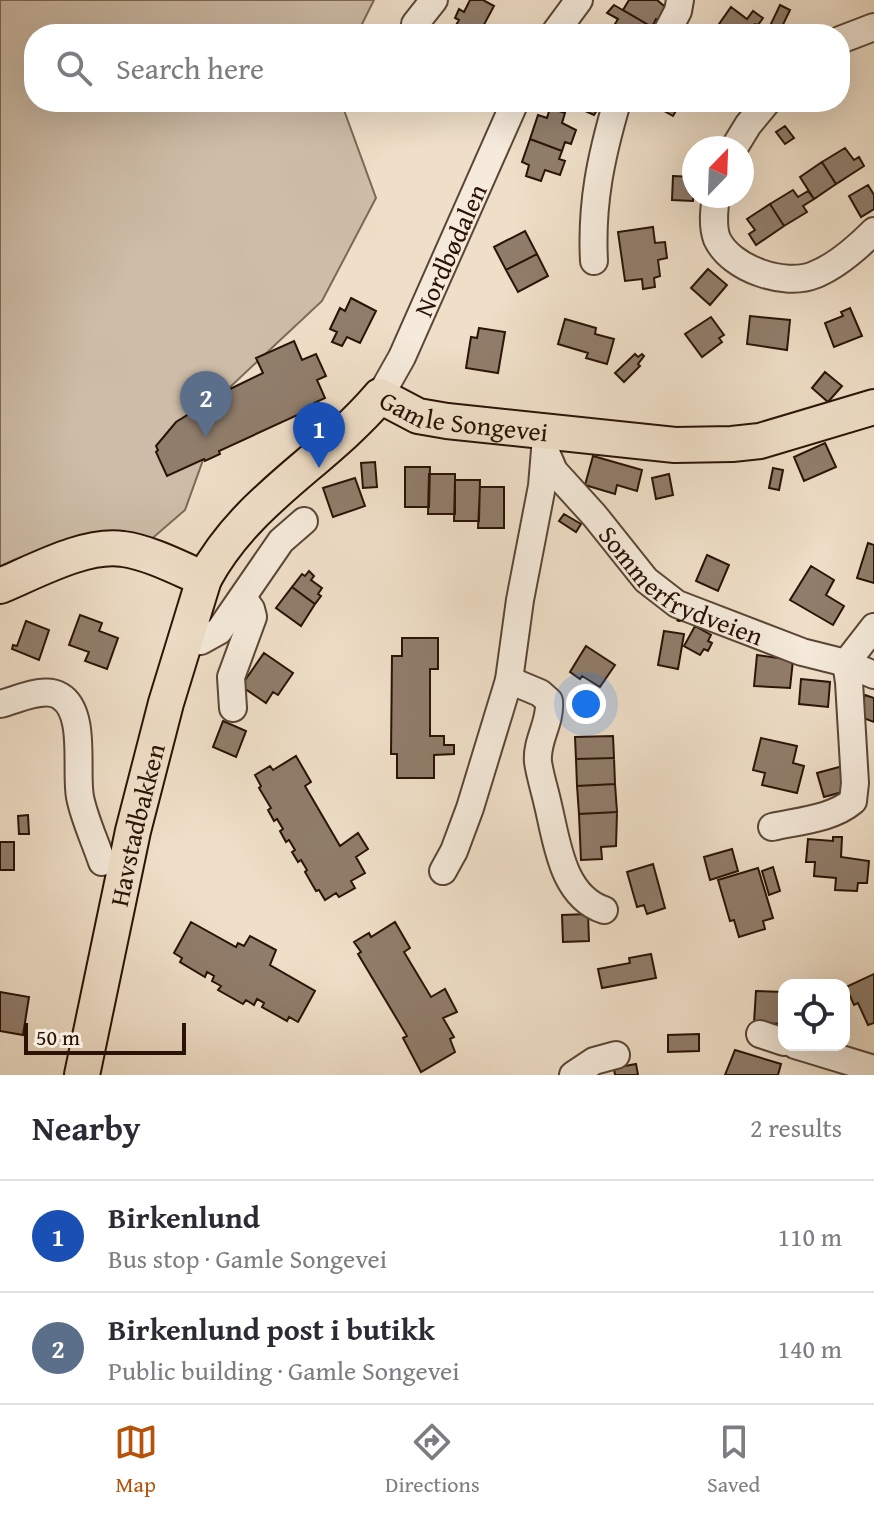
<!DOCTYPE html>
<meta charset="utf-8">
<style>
:root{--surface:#fff;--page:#f7f7f7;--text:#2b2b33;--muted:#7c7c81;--line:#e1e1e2;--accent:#b45309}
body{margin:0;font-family:"Gentium Book Plus",serif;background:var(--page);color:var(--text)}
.controls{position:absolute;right:24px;bottom:24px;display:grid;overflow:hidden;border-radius:16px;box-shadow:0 8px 32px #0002}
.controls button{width:72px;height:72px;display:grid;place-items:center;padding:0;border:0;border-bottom:2px solid var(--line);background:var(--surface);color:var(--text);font:40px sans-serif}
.compass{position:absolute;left:682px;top:136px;width:72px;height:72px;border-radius:50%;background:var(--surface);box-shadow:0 8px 32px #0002;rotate:23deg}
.scale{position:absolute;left:24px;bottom:20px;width:162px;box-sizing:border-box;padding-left:8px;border:4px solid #291306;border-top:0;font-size:22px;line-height:28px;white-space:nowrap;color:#291306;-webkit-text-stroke:6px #f5eadb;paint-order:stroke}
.you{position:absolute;left:586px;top:704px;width:28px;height:28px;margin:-20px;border:6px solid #fff;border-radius:50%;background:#1a73e8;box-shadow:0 0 0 12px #1a73e833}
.badge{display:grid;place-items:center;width:52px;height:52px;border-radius:50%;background:var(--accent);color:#fff;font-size:26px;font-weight:700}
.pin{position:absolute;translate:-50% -66px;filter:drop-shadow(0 2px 4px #0008)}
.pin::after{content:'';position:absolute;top:42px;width:28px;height:24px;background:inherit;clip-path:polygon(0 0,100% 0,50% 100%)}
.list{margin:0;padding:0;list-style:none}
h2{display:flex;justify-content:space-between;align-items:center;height:104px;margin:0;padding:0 32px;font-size:34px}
h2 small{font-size:26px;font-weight:400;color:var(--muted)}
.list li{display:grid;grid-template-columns:52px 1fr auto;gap:24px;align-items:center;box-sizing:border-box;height:112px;padding:0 32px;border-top:2px solid var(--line)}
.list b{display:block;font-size:30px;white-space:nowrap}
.list p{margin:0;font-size:26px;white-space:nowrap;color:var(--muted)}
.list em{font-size:26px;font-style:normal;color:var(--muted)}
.icon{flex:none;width:44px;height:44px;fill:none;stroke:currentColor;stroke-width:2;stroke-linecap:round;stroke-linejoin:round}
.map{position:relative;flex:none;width:874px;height:1075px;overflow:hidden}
.search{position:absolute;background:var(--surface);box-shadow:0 8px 32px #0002;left:24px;right:24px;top:24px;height:88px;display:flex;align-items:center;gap:20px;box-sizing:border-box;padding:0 28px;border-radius:32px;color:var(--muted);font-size:30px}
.sheet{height:328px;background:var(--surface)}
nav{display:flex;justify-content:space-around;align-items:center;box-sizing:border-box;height:112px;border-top:2px solid var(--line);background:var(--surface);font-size:22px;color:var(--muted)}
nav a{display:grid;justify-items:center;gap:4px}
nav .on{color:var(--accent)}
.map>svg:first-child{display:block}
.green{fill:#cdbca7;stroke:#7b6856;stroke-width:2}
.building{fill:#907d6b;stroke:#291306;stroke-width:2}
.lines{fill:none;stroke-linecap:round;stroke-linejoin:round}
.minor-casing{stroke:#5a4636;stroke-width:30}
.major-casing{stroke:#291306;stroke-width:38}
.minor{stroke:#f5eadb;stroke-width:26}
.major{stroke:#efdfc8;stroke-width:34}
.labels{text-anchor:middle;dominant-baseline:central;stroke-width:8;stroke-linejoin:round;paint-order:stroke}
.street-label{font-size:26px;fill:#291306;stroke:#f5eadb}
</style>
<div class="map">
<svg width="874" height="1075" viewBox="0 0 874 1075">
<rect width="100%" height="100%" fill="#efdfc8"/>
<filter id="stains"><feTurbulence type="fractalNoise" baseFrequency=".0025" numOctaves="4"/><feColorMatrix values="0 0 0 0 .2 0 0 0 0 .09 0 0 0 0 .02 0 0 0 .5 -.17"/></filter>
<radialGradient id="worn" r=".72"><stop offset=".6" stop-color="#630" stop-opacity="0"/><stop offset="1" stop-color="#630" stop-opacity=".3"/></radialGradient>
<path class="green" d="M0,0h374l-17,34h-323v68h307l35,96 -54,103 -93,87 -44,122 -38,33 -147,56z"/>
<path class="building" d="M470,0h13l11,6 -15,28h-28l8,-14 -4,-2 4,-9 5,3z
M629,0h28l12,10 -7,12 -6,-3 -4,8 -29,-17z
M614,5l38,22 -4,7h-39l9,-15 -11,-6z
M780,5l10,5 -11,23 -10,-5z
M731,7l16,12 6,-8 7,5 3,2 -5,7 -4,-1 5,4 -3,6h-44z
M565,102h37l-8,13z
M648,102h33l-8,14z
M550,108l15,5 -3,10 14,7 -5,14 -6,-2 -3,9 -32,-12 8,-24 9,3z
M785,126l9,12 -9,6 -9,-12z
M530,139l32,12 -3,8 6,2 -5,14 -15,-5 -4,11 -15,-5 3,-11 -7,-3z
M845,148l9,12 5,-3 5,9 -28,18 -14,-22z
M822,162l14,22 -22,15 -14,-22z
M673,176l21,1 -1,24 -21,-1z
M868,185l6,10v14l-13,8 -12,-21z
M793,190l5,7 10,-6 6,8 -11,7 4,6 -23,14 -14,-22z
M770,204l14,22 -28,19 -7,-11 6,-4 -8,-11z
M653,227l2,16 10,-1 2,16 -9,2 2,16 -6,2 1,9 -12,2 -1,-10 -17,2 -7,-49z
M525,231l12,23 -31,16 -12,-23z
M537,254l11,22 -30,16 -12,-22z
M708,269l19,16 -17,20 -19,-17z
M351,298l25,13 -16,32 -13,-6 -5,9 -10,-4 5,-10 -7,-3 10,-21 5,3z
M850,308l12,28 -28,11 -9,-24 18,-7 -2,-4z
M750,316l40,4 -3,30 -40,-6z
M711,317l13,18 -5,3 3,4 -20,15 -17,-23z
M565,319l31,9 -1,6 19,5 -7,25 -21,-6 2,-5 -30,-9z
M479,328l26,4 -7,41 -32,-5 5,-31 6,1z
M294,341l8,19 14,-6 10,22 -9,4 8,18 -11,5 1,4 -96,44 1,3 -15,7 -1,-2 -37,17 -11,-24 2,-2 -2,-4 20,-24 21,-13 -2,-3 68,-33 -7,-15z
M635,354l3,3 4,-3 2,2 -6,8 2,2 -16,16 -9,-9z
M825,372l17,14 -14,16 -16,-14z
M825,443l11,24 -32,14 -10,-24z
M593,456l49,14 -5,21 -20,-6 -2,9 -30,-9z
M375,462l2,25 -14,1 -2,-25z
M405,467h25l-1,40h-24z
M773,468l10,2 -4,20 -10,-2z
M429,474h26v40h-27z
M669,474l4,21 -17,4 -4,-21z
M355,478l10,28 -32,11 -10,-29z
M455,480h25l-1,41h-25z
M480,487h24v41h-26z
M564,514l17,10 -5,8 -17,-11z
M868,543l6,2v38l-17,-5z
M707,555l22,10 -11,26 -22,-10z
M811,566l23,14 -8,15 18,11 -11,19 -43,-25z
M309,571l5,5 -3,4 11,8 -4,6 3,2 -6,8 -23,-17 10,-13 3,2z
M292,587l23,17 -14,22 -25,-18z
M80,615l22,8 -3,8 19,7 -11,31 -22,-8 4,-9 -20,-7z
M26,621l23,9 -10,30 -27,-11 1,-4 4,1z
M695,626l16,9 -3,6 4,2 -4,8 -4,-2 -4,6 -16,-9z
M664,631l20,3 -6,35 -20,-4z
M402,638h36v31h-8v67h14v9h10v9l-20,1v23h-37v-24h-6l1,-98h10z
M586,646l29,19 -15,22 -18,-11 -2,3 -10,-7z
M264,653l29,20 -15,22 -5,-3 -7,11 -25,-17z
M757,655l36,5 -3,28 -36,-2z
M801,679l29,3 -2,25 -29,-3z
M865,695l9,3v24l-16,-6z
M223,721l23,10 -10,26 -23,-10z
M613,736l1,22 -38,1 -1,-22z
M761,738l36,8 -4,17 11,3 -7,27 -35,-8 3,-12 -12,-3z
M296,756l15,26 -6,4 35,60 18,-13 10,16 -12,8 9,16 -14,8 4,7 -16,9 -3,-4 -11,7 -6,-10 -3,1 -11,-19 2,-2 -6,-10 -3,2 -6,-10 3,-2 -6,-10 -3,2 -6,-11 3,-2 -6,-10 -3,2 -6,-11 3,-2 -12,-20 2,-2 -6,-11 15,-9 3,4z
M614,758l1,26 -38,2 -1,-27z
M843,766l7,24 -26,7 -7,-24z
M615,784l2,28 -38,2 -2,-28z
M617,812l-1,34 -15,1 1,12 -21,1 -2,-46z
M28,815l1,19h-10l-1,-18z
M833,837h9l-1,20 28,4 -2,22h-9l-1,8 -22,-1 1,-12 -22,-2 1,-14h-9l2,-23 25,2z
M0,842h14v28h-14z
M732,849l6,22 -28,9 -6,-23z
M653,864l12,44 -18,6 -3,-9 -7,2 -10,-35z
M773,867l7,24 -11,4 -7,-24z
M758,868l15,50 -10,3 2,8 -26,8 -5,-17 -4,1 -12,-41z
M588,914l1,27 -26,1 -1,-27z
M191,922l45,25 2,-4 6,3 6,-10 26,14 -6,15 45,26 -17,31 -9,-5 -2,4 -25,-14 2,-4 -7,-4 -3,6 -8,-5 -3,4 -25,-14 3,-4 -9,-5 2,-5 -7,-4 -2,5 -25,-15 2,-4 -8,-5z
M395,922l15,26 -6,4 27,45 14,-8 12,23 -14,6 11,19 -4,2 5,13 -34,20 -18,-34 4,-2 -49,-82 3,-2 -7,-10 15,-9 2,4z
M651,954l5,24 -54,10 -4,-19 32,-6 -1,-5z
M874,974v49l-6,2 -10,-22 -4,2 -8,-18z
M756,991l28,1v32l-30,-1z
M0,992l29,5 -6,38 -23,-4z
M699,1034v17l-31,1v-17z
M735,1050l46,14 -3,11h-53z
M636,1064l2,11h-23l-1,-7z"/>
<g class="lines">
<g class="minor-casing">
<g id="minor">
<path d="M415,24l19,-24"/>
<path d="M554,34l25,-34"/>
<path d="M666,34l12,-23 2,-11"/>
<path d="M840,40l34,-13"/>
<path d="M734,148l14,-23 19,-23"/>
<path d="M716,196c-2,14 -4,30 1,43 14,30 68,48 97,36 21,-8 44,-28 60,-44"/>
<path d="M594,261c-3,-58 7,-104 23,-159"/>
<path id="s1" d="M380,396l22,-39 113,-255"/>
<path id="s2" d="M545,450l9,21 40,44 52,65 31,24 125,48 44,11 28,12"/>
<path d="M183,642l18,-1 18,-10 62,-90 23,-20"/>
<path d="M509,680l31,13 9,8c2,22 -13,39 -11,61 2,14 7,29 10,43 9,37 14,91 56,105"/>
<path d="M0,704c17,-4 44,-18 60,-8 27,16 15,74 20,101 4,21 15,44 22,65"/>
<path d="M233,708l-2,-31 22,-60 -2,-8 -8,-11"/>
<path d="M772,827c26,-6 60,-8 81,-26l2,-18 -6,-101 -3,-19 28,-36"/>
<path d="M443,871l11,-20 16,-43 39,-128 11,-80 22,-114 3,-36"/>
<path d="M760,1034l24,8"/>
<path d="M795,1045l79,24"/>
<path d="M573,1075l21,-14 22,-6"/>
</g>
</g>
<g class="major-casing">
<g id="major">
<path id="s3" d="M0,586c34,-14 86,-43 123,-37 25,3 58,20 81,30 43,-80 119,-116 176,-183l38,20 29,5 228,24 57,-1 28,-3 114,-34"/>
<path id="s4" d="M82,1075l51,-244 33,-128 38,-124"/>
</g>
</g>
<use href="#minor" class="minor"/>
<use href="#major" class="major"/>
</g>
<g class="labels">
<g class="street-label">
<text stroke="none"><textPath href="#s1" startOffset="162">Nordbødalen</textPath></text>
<text stroke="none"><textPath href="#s3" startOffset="560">Gamle Songevei</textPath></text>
<text stroke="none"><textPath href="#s2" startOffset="198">Sommerfrydveien</textPath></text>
<text stroke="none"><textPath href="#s4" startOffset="256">Havstadbakken</textPath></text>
</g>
</g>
<rect width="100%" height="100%" filter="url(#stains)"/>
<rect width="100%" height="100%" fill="url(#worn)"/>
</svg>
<div class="controls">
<button><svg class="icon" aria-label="locate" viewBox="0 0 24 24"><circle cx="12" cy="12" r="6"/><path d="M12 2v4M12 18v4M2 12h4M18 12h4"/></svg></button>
</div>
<svg class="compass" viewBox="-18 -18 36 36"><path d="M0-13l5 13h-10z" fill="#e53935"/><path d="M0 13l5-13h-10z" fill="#7c7c81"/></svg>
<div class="scale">50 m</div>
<div class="you"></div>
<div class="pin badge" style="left:319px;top:468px;background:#1a4fb4">1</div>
<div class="pin badge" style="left:206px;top:437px;background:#5c6f8a">2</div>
<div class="search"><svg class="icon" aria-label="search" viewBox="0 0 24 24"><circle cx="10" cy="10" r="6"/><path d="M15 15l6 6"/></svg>Search here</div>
</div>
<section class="sheet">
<h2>Nearby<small>2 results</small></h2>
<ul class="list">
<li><span class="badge" style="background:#1a4fb4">1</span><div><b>Birkenlund</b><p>Bus stop · Gamle Songevei</p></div><em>110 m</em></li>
<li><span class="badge" style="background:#5c6f8a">2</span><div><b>Birkenlund post i butikk</b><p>Public building · Gamle Songevei</p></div><em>140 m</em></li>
</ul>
</section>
<nav>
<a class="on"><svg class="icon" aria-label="map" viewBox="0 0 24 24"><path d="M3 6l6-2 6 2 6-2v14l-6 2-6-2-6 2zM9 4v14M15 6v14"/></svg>Map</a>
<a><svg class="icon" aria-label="directions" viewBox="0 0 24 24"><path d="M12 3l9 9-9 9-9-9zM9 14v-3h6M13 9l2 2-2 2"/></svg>Directions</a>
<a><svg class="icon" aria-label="saved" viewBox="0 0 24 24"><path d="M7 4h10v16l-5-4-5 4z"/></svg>Saved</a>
</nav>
